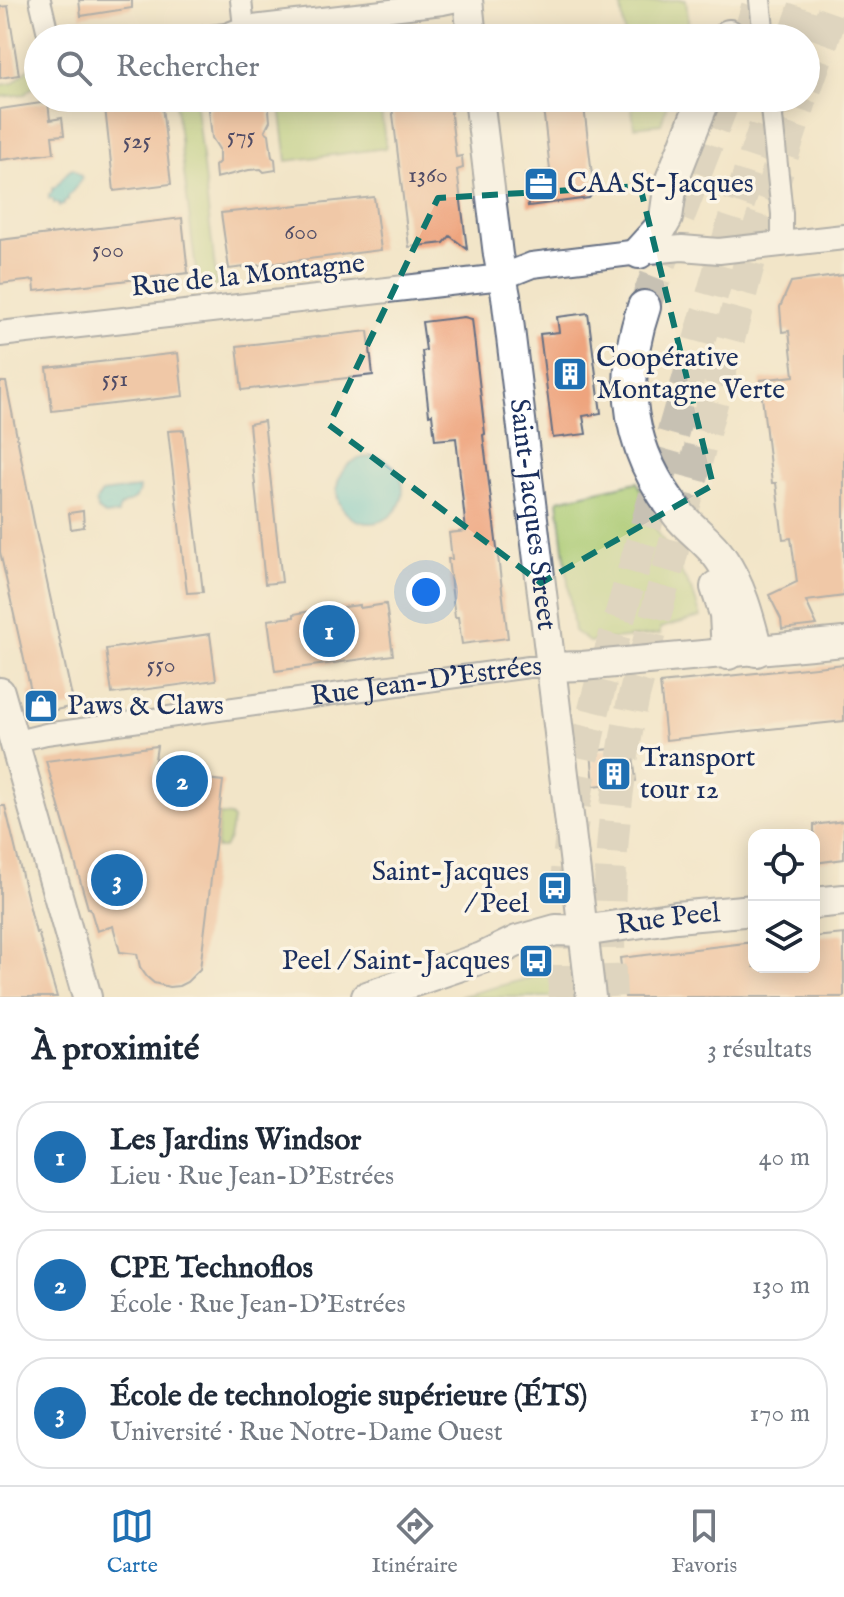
<!DOCTYPE html>
<html lang="fr">
<meta charset="utf-8">
<style>
:root{--surface:#fff;--page:#f2f2f3;--text:#1f2937;--muted:#747a83;--line:#e0e1e3;--accent:#1f6fb2}
body{margin:0;font-family:"IM FELL English",serif;background:var(--page);color:var(--text)}
.controls{position:absolute;right:24px;bottom:24px;display:grid;overflow:hidden;border-radius:16px;box-shadow:0 4px 20px #0003}
.controls button{width:72px;height:72px;display:grid;place-items:center;padding:0;border:0;border-bottom:2px solid var(--line);background:var(--surface);color:var(--text);font:40px sans-serif}
.you{position:absolute;left:426px;top:592px;width:28px;height:28px;margin:-20px;border:6px solid #fff;border-radius:50%;background:#1a73e8;box-shadow:0 0 0 12px #1a73e833}
.badge{display:grid;place-items:center;width:52px;height:52px;border-radius:50%;background:var(--accent);color:#fff;font-size:26px;font-weight:700}
.pin{position:absolute;translate:-50% -50%;border:4px solid #fff;box-shadow:0 2px 8px #0006}
.list{margin:0;padding:0;list-style:none}
h2{display:flex;justify-content:space-between;align-items:center;height:104px;margin:0;padding:0 32px;font-size:34px}
h2 small{font-size:26px;font-weight:400;color:var(--muted)}
.list li{display:grid;grid-template-columns:52px 1fr auto;gap:24px;align-items:center;box-sizing:border-box;height:112px;margin:0 16px 16px;padding:0 16px;border:2px solid var(--line);border-radius:32px}
.list b{display:block;font-size:30px;white-space:nowrap}
.list p{margin:0;font-size:26px;white-space:nowrap;color:var(--muted)}
.list em{font-size:26px;font-style:normal;color:var(--muted)}
.icon{flex:none;width:44px;height:44px;fill:none;stroke:currentColor;stroke-width:2;stroke-linecap:round;stroke-linejoin:round}
.map{position:relative;flex:none;width:844px;height:997px;overflow:hidden}
.search{position:absolute;background:var(--surface);box-shadow:0 4px 20px #0003;left:24px;right:24px;top:24px;height:88px;display:flex;align-items:center;gap:20px;box-sizing:border-box;padding:0 28px;border-radius:44px;color:var(--muted);font-size:30px}
.sheet{height:488px;background:var(--surface)}
nav{display:flex;justify-content:space-around;align-items:center;box-sizing:border-box;height:112px;border-top:2px solid var(--line);background:var(--surface);font-size:22px;color:var(--muted)}
nav a{display:grid;justify-items:center;gap:4px}
nav .on{color:var(--accent)}
.map>svg:first-child{display:block}
.green{fill:#a9c971;stroke:#627c68;stroke-width:2}
.water{fill:#5bc8ce;stroke:#3b7c96;stroke-width:2}
.building{fill:#eea47e}
.lines{fill:none;stroke-linecap:round;stroke-linejoin:round}
.trunk-tunnel{stroke:#c7c1b3;stroke-width:32;stroke-dasharray:32 16;stroke-linecap:butt}
.minor-casing{stroke:#666f83;stroke-width:24}
.tertiary-casing{stroke:#666f83;stroke-width:28}
.secondary-casing{stroke:#666f83;stroke-width:32}
.primary-casing{stroke:#666f83;stroke-width:34}
.trunk-casing{stroke:#666f83;stroke-width:36}
.minor{stroke:#fff;stroke-width:20}
.tertiary{stroke:#fff;stroke-width:24}
.secondary{stroke:#fff;stroke-width:28}
.primary{stroke:#fff;stroke-width:30}
.trunk{stroke:#fff;stroke-width:32}
.marked{fill:none;stroke:#0f766e;stroke-width:6;stroke-dasharray:16 10;stroke-linejoin:round}
.labels{text-anchor:middle;dominant-baseline:central;stroke-width:7;stroke-linejoin:round;paint-order:stroke}
.number-label{font-size:24px;fill:#504c66}
.poi-label{font-size:28px;fill:#1b2f5e;stroke:#fcf5e5;text-anchor:start}
.street-label{font-size:28px;fill:#1b2f5e;stroke:#fcf5e5}
</style>
<div class="map">
<svg width="844" height="997" viewBox="0 0 844 997">
<rect width="100%" height="100%" fill="#fcf5e5"/>
<filter id="ink" filterUnits="userSpaceOnUse"><feTurbulence type="fractalNoise" baseFrequency=".0125" numOctaves="2"/><feDisplacementMap in="SourceGraphic" scale="16" xChannelSelector="R" yChannelSelector="G"/><feConvolveMatrix kernelMatrix="1 2 1 2 8 2 1 2 1" color-interpolation-filters="sRGB"/></filter>
<filter id="wash" filterUnits="userSpaceOnUse"><feTurbulence type="fractalNoise" baseFrequency=".006" numOctaves="4" result="noise"/><feDisplacementMap in="SourceGraphic" scale="32" xChannelSelector="R" yChannelSelector="G"/><feGaussianBlur stdDeviation="1.8" result="paint"/><feColorMatrix in="noise" values="0 0 0 0 0 0 0 0 0 0 0 0 0 0 0 0 0 1.4 0 .05"/><feComposite in="paint" operator="in"/></filter>
<g filter="url(#wash)">
<rect width="100%" height="100%" fill="#f2e5c8"/>
<path class="green" d="M674,0h12l3,28 -3,10h-61l-4,-32z
M444,25l5,3 2,10h-111l73,-9 1,3 18,-2v-3z
M38,60v22l-13,12 -25,3v-12l13,-2z
M175,98h20l22,188 -19,2z
M279,98h100l7,50 -99,13z
M631,98h38l-8,26 -27,3z
M637,482l7,13 2,16 47,82 8,24 -41,11v6l-71,8 -15,-11 -16,-131z
M219,815l11,1 3,3 -4,20 -5,9h-8z
M549,973l6,3 3,21h-100z"/>
<path class="water" d="M73,169l8,7 1,3 -14,18v3l-4,2v3l-5,1v-3h-5l-1,-4h-4v-5l3,-1v-4c9,-3 11,-17 21,-20z
M337 490a33 33 0 1 1 66 0a33 33 0 1 1-66 0Z
M139,488c-1,20 -20,9 -21,26l-13,1 -7,-5 -2,-9 6,-8z"/>
<g id="blocks">
<path class="building" d="M79,0h53v8l-51,8z
M8,6l11,69 -19,3v-71z
M104,98h57l10,86 -57,7z
M210,98h47l12,12 1,11 -5,10 4,3 3,23 3,2 1,11 -12,2 -3,-3 -12,1 -33,8 -1,-12 4,-4v-13l-7,-11 -3,-28 2,-3z
M391,98h58l7,59 6,-1 1,12 -6,2 10,79 -17,-13 -6,7 -35,4z
M542,98h41l11,94 -5,6 -61,8 -3,-32 25,-4z
M48,102l2,18 12,-2 2,17 -12,1 2,17 -54,7v-51z
M374,197l7,53 -152,19 -8,-56z
M182,218l6,55 -153,18 -1,-11 -34,4v-44z
M844,275v321l-38,5 11,24 -35,4 -1,-10 -12,-24 28,-13 -6,-44 -8,1 -7,-56h-4l-12,-103 34,-4 -5,-45 -7,1 -2,-25 11,-25z
M588,313l13,100 -18,3 3,18 -33,4 -13,-104 19,-2 -2,-15z
M464,317l8,2 13,115 -2,1 25,203 -46,6 -4,-27h-3l-7,-58h4l-3,-26 17,-2 -10,-93 -21,2 -3,-26 -3,1 -7,-64 4,-1 -4,-28z
M368,331l5,44 -131,15 -5,-44z
M178,353l5,43 -131,15 -5,-43z
M0,382h6l30,150 38,174 -32,7 -10,-6 -4,-15 3,-1 -31,-139z
M264,421l18,161 -17,2 -16,-160z
M184,430l19,162 -16,1 -19,-162z
M83,511l1,16 -13,2 -2,-16z
M386,604l7,51 -118,16 -7,-51 26,-3v-3l17,-3 49,-6v3z
M210,634l6,46 -104,14 -6,-45z
M844,664v57l-178,19 -6,-57z
M157,746l-4,27 70,8 -23,188 -13,13 -8,4 -10,1 -15,-4 -7,-6 -7,-10 -3,-13 -17,-2 -7,-26 -16,5 -7,-23h-2l-42,-147z
M632,747l4,34 -42,5 -3,-35z
M0,806h5l31,127 2,-1 19,65h-57z
M844,821v38l-30,4v-38z
M844,934v63h-219l-5,-39 134,-16v25h60v-30z"/>
</g>
</g>
<g filter="url(#ink)">
<use href="#blocks" fill-opacity="0" stroke="#666f83" stroke-width="2"/>
<g class="lines">
<path class="trunk-tunnel" d="M748,38l11,-38
M794,38l13,-38
M806,88l31,-88
M644,307l81,-209
M564,997c-4,-107 9,-211 37,-314l132,-461 41,-124
M611,997c-6,-102 2,-202 23,-301l123,-462 45,-136"/>
<g class="minor-casing">
<g id="minor">
<path d="M40,0l9,38"/>
<path d="M241,0l3,27"/>
<path d="M760,0l4,38"/>
<path d="M194,38l32,-4 18,-7 199,-23 19,-4"/>
<path d="M770,98l12,116v30"/>
<path id="s1" d="M13,742l33,-8 417,-58 66,-9h22"/>
</g>
</g>
<g class="tertiary-casing">
<path id="tertiary" d="M0,334l502,-57 30,-12 107,-13 43,-4 37,3 125,-14"/>
</g>
<g class="secondary-casing">
<g id="secondary">
<path d="M468,0l4,38"/>
<path id="s2" d="M479,98l19,157 8,41 85,701"/>
<path d="M551,667l31,-1 262,-24"/>
<path d="M0,692l87,305"/>
</g>
</g>
<g class="primary-casing">
<g id="primary">
<path d="M814,903l30,-3"/>
<path id="s3" d="M367,997l115,-39 35,-17 39,-11 27,1 93,-14 78,-7"/>
</g>
</g>
<g class="trunk-casing">
<path id="trunk" d="M728,38l1,-2
M639,252l20,-22 7,-12 5,-36 33,-84
M644,307c-26,76 -16,144 35,208 12,15 31,27 42,44 19,27 27,60 35,91
M717,587l9,27 2,39"/>
</g>
<use href="#minor" class="minor"/>
<use href="#tertiary" class="tertiary"/>
<use href="#secondary" class="secondary"/>
<use href="#primary" class="primary"/>
<use href="#trunk" class="trunk"/>
</g>
</g>
<path d="M0 0H844V997H0ZM640,186l73,299 -172,98 -212,-158 109,-227z" fill="#f2e5c8" fill-opacity=".55" fill-rule="evenodd"/>
<path class="marked" d="M640,186l73,299 -172,98 -212,-158 109,-227z"/>
<defs>
<g id="office-square" transform="scale(1.8)"><rect x="-9" y="-9" width="18" height="18" rx="4" fill="#1f6fb2" stroke="#fcf5e5"/><path d="M-6-3h4V-5.5h4V-3h4V5H-6ZM-1-4.5V-3h2v-1.5ZM-6 0V1H6V0Z" fill="#fff"/></g>
<g id="building-square" transform="scale(1.8)"><rect x="-9" y="-9" width="18" height="18" rx="4" fill="#1f6fb2" stroke="#fcf5e5"/><path d="M-4-6H4V6H1V3H-1V6H-4ZM-2.5-4.3h1.7v1.8h-1.7ZM.8-4.3h1.7v1.8H.8ZM-2.5-1h1.7V.8h-1.7ZM.8-1h1.7V.8H.8Z" fill="#fff"/></g>
<g id="shop-square" transform="scale(1.8)"><rect x="-9" y="-9" width="18" height="18" rx="4" fill="#1f6fb2" stroke="#fcf5e5"/><path d="M-5-2.5h2.3a2.7 3.5 0 0 1 5.4 0H5L5.5 6h-11ZM-1.5-2.5h3a1.5 2.3 0 0 0-3 0Z" fill="#fff"/></g>
<g id="bus-square" transform="scale(1.8)"><rect x="-9" y="-9" width="18" height="18" rx="4" fill="#1f6fb2" stroke="#fcf5e5"/><path d="M-5-6H5V4H4V6H2V4H-2V6H-4V4H-5ZM-3.5-4V0h7V-4ZM-3.5 1.2v1.5H-2V1.2ZM2 1.2v1.5H3.5V1.2Z" fill="#fff"/></g>
</defs>
<g fill-rule="evenodd">
<use href="#office-square" x="541" y="184"/>
<use href="#building-square" x="570" y="374"/>
<use href="#shop-square" x="41" y="706"/>
<use href="#building-square" x="614" y="774"/>
<use href="#bus-square" x="555" y="888"/>
<use href="#bus-square" x="536" y="961"/>
</g>
<g class="labels">
<g class="number-label">
<text x="241" y="136">575</text>
<text x="137" y="141">525</text>
<text x="428" y="175">1360</text>
<text x="301" y="232">600</text>
<text x="108" y="250">500</text>
<text x="115" y="379">551</text>
<text x="161" y="665">550</text>
</g>
<g class="poi-label">
<text x="567" y="184">CAA St-Jacques</text>
<text x="596" y="358">Coopérative<tspan x="596" dy="32">Montagne Verte</tspan></text>
<text x="67" y="706">Paws &amp; Claws</text>
<text x="640" y="758">Transport<tspan x="640" dy="32">tour 12</tspan></text>
<text x="529" y="872" text-anchor="end">Saint-Jacques<tspan x="529" dy="32">/ Peel</tspan></text>
<text x="510" y="961" text-anchor="end">Peel / Saint-Jacques</text>
</g>
<g class="street-label">
<text transform="translate(248 276) rotate(-6)">Rue de la Montagne</text>
<text stroke="none"><textPath href="#s2" startOffset="420">Saint-Jacques Street</textPath></text>
<text stroke="none"><textPath href="#s1" startOffset="418">Rue Jean-D'Estrées</textPath></text>
<text stroke="none"><textPath href="#s3" startOffset="314">Rue Peel</textPath></text>
</g>
</g>
</svg>
<div class="controls">
<button><svg class="icon" aria-label="locate" viewBox="0 0 24 24"><circle cx="12" cy="12" r="6"/><path d="M12 2v4M12 18v4M2 12h4M18 12h4"/></svg></button>
<button><svg class="icon" aria-label="layers" viewBox="0 0 24 24"><path d="M12 4l9 5-9 5-9-5zM3 14l9 5 9-5"/></svg></button>
</div>
<div class="you"></div>
<div class="pin badge" style="left:329px;top:631px">1</div>
<div class="pin badge" style="left:182px;top:781px">2</div>
<div class="pin badge" style="left:117px;top:880px">3</div>
<div class="search"><svg class="icon" aria-label="search" viewBox="0 0 24 24"><circle cx="10" cy="10" r="6"/><path d="M15 15l6 6"/></svg>Rechercher</div>
</div>
<section class="sheet">
<h2>À proximité<small>3 résultats</small></h2>
<ul class="list">
<li><span class="badge">1</span><div><b>Les Jardins Windsor</b><p>Lieu · Rue Jean-D'Estrées</p></div><em>40 m</em></li>
<li><span class="badge">2</span><div><b>CPE Technoflos</b><p>École · Rue Jean-D'Estrées</p></div><em>130 m</em></li>
<li><span class="badge">3</span><div><b>École de technologie supérieure (ÉTS)</b><p>Université · Rue Notre-Dame Ouest</p></div><em>170 m</em></li>
</ul>
</section>
<nav>
<a class="on"><svg class="icon" aria-label="map" viewBox="0 0 24 24"><path d="M3 6l6-2 6 2 6-2v14l-6 2-6-2-6 2zM9 4v14M15 6v14"/></svg>Carte</a>
<a><svg class="icon" aria-label="directions" viewBox="0 0 24 24"><path d="M12 3l9 9-9 9-9-9zM9 14v-3h6M13 9l2 2-2 2"/></svg>Itinéraire</a>
<a><svg class="icon" aria-label="saved" viewBox="0 0 24 24"><path d="M7 4h10v16l-5-4-5 4z"/></svg>Favoris</a>
</nav>
